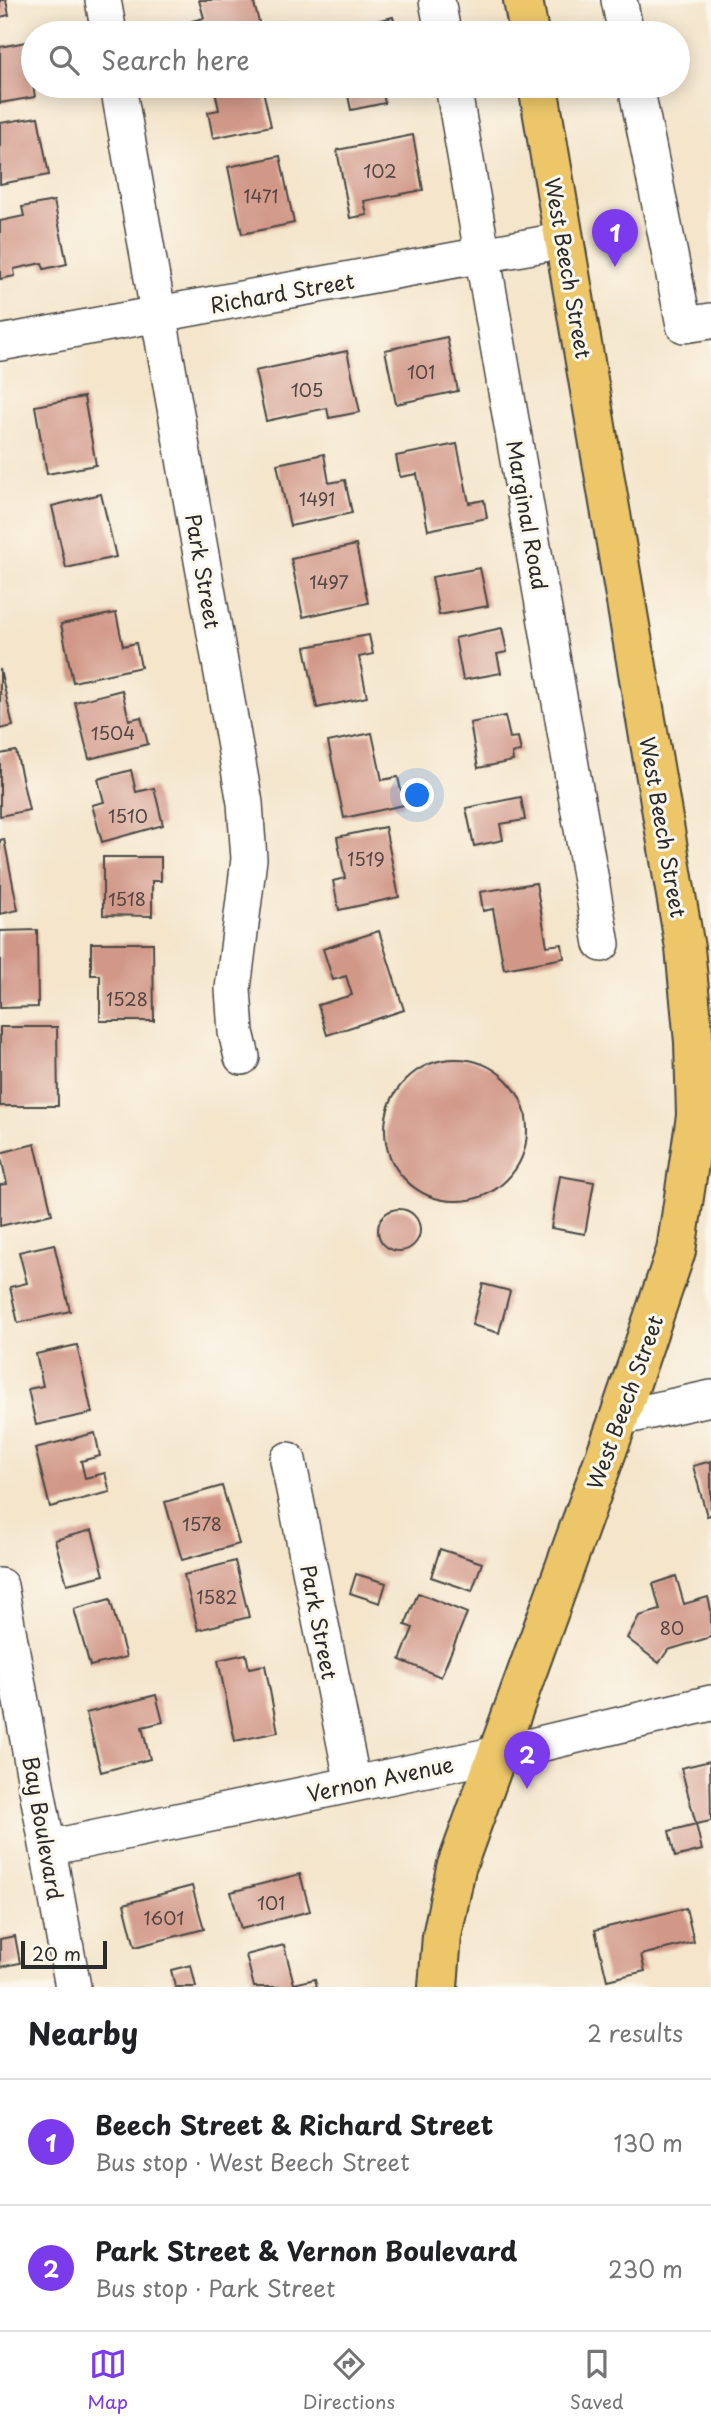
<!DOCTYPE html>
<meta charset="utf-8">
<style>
:root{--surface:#fff;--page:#f2f2f2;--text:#202124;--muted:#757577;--line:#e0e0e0;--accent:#7c3aed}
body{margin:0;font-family:"Playpen Sans",sans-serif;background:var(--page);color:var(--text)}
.scale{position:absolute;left:21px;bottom:18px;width:86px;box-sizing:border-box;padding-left:7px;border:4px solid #2b2b2b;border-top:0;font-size:19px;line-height:24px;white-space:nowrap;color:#2b2b2b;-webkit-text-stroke:5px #fbf7ec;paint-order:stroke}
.you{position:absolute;left:418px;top:796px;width:24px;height:24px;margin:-18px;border:5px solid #fff;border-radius:50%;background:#1a73e8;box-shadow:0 0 0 10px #1a73e833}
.badge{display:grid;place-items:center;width:46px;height:46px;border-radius:50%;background:var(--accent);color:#fff;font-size:23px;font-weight:700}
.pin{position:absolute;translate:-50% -58px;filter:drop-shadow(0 2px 4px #0008)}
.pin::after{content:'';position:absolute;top:37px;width:24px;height:21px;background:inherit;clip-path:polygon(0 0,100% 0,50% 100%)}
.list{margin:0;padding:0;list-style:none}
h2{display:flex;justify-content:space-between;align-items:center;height:91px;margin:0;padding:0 28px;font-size:30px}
h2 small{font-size:23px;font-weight:400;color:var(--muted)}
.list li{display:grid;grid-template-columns:46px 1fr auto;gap:21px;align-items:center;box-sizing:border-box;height:126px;padding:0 28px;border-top:2px solid var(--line)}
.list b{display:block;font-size:26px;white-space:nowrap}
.list p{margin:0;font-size:23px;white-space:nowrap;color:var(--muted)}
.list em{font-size:23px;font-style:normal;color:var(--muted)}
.icon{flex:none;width:38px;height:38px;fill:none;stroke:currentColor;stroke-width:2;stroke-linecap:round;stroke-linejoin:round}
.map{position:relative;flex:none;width:711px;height:1987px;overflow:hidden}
.search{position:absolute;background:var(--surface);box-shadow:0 4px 18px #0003;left:21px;right:21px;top:21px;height:77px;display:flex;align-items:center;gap:18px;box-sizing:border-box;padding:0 24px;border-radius:38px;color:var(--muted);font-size:26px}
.sheet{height:343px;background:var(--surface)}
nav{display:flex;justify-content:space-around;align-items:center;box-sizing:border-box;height:98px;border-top:2px solid var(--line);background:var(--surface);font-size:19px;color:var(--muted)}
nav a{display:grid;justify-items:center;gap:4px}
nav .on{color:var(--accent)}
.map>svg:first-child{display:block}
.building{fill:#d19888}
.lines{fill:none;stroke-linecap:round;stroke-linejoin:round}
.minor-casing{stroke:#494743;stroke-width:38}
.highway-casing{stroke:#494743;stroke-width:42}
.minor{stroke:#fff;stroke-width:35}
.highway{stroke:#ecc669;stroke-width:38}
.labels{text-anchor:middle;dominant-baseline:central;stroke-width:6;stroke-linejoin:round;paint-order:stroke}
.number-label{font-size:18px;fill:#544642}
.street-label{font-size:21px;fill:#2b2b2b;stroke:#fbf7ec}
</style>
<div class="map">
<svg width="711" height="1987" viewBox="0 0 711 1987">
<rect width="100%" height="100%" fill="#fbf7ec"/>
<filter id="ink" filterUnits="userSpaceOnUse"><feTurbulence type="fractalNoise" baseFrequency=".0143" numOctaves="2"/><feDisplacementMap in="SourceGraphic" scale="14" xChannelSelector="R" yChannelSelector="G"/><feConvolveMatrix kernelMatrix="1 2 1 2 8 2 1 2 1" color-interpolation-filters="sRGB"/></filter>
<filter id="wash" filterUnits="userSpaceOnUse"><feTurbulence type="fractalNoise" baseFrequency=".00686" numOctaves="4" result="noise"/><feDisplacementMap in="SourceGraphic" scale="28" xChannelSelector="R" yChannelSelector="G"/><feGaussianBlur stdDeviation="1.57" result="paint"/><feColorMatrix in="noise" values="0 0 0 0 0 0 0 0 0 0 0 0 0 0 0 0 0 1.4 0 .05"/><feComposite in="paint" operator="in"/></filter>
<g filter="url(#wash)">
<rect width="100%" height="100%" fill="#f4e5cb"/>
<g id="blocks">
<path class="building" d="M0,0h6l3,15 -9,2z
M199,0h54l9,33h-67l-3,-12 12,-3z
M393,17l4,16h-63v-2z
M26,42l9,55 -35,6v-56z
M214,86h48l9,40 -58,12 -5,-26 11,-2z
M346,86h35l4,17 -34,7z
M38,117l11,58 -49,9v-61z
M413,135l10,55 -59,11 3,14 -17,3 -13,-68z
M280,156l14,67 -52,11 -14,-67z
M54,201l13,63 -23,5 -2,-6 -28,6 1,7 -15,3v-58l24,-5 -2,-9z
M447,337l11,54 -62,13 -11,-54z
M347,351l13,61 -31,6 -2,-10 -61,13 -11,-50z
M84,397l12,68 -49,9 -12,-68z
M457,444l12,59 15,-3 3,18 -59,12 -11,-56 -17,3 -4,-21z
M324,454l5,29 16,-3 7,33 -62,13 -13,-62z
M101,494l15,63 -50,11 -14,-62z
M356,545l12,58 -65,14 -12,-58z
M480,568l8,38 -49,9 -7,-38z
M116,613l7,33 13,-3 5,24 -68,15 -12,-58z
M502,628l5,24 -10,2 4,19 -38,7 -8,-42z
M369,635l4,19 -14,3 8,40 -50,11 -12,-61z
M0,669l13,57 -13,3z
M122,690l7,30 12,-3 7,27 -59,15 -14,-57z
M505,716l5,22 8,-1 3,15 -9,1 1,8 -35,7 -8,-45z
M372,733l10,47 16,-3 6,28 -60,13 -16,-76z
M16,751l13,59 -29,6v-62z
M131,770l5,22 18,-4 9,37 -61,17 -10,-37 12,-3 -6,-23z
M521,797l4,23 -25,4 3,16 -29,6 -8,-38z
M385,827l14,70 -60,13 -6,-29 12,-3 -8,-41z
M4,839l14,71 -18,4v-74z
M103,857h58v24h-9v35l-49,-1z
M536,883l11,63 15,-2 2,14 -60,11 -11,-60 -10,2 -3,-19z
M37,930l1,77 -38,1v-77z
M379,931l25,79 -77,25 -9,-30 34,-10 -6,-19 -13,4 -10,-31z
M91,943h62l1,78h-54v-46h-9z
M0,1027h57l1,79h-58z
M385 1130a71 71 0 1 1 142 0a71 71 0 1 1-142 0Z
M35,1144l17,70 -52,12v-41l7,-1 -7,-31z
M560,1176l34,6 -9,52 -34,-6z
M378 1230a21 21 0 1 1 42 0a21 21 0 1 1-42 0Z
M54,1244l16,67 -52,12 -8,-36 17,-4 -8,-31z
M483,1284l27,7 -11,42 -27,-8z
M77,1345l15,68 -56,12 -8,-36 15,-3 -7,-32z
M95,1433l5,23 -19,5 4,17 20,-5 5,19 -60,15 -15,-59z
M711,1461v54l-4,1 -14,-50z
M222,1486l17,58 -57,16 -17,-58z
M92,1530l12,45 -37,9 -12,-44z
M440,1549l42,14 -10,28 -41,-14z
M235,1561l14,56 -51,13 -14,-55z
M356,1574l30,9 -6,20 -30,-10z
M676,1576l8,28 24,-7 3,13v27l-43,13 -9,13 -32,-25 12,-22 21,-6 -7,-26z
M418,1593l49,20 -26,64 -41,-17 13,-32 -8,-3z
M110,1599l16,58 -36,9 -16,-57z
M246,1654l3,14 16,-3 13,67 -43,9 -17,-81z
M156,1695l7,27 -21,5 8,32 -49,13 -15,-59z
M710,1761l1,60 -15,3 -15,-56z
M696,1824l6,26 -27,7 -6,-26z
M300,1874l10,37 -69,18 -10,-37z
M192,1886l12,43 -69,18 -11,-43z
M686,1908l8,34 -53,13 4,16 -38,9 -12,-50z
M15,1936l5,27 -20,4v-28z
M284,1945l10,39 21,-5 2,8h-63l-8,-32z
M191,1965l5,22h-21l-4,-17z"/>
</g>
</g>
<g filter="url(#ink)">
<use href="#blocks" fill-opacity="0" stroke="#494743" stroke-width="2"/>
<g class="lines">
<g class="minor-casing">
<path id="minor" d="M103,0l6,33
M437,0l6,33
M619,0l7,33
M118,86l127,717 4,56 -16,130 3,43 6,25
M453,86l149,858
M636,86l48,239 27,-4
M0,343l565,-103
M619,1418l92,-20
M288,1460l65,324
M0,1586l73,401
M48,1848l450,-94 213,-51"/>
</g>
<g class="highway-casing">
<path id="highway" d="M523,0l6,33
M438,1987l4,-51 14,-68 163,-450 57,-167 20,-135 -2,-74 -9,-94 -147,-862"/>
</g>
<use href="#minor" class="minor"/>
<use href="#highway" class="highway"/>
</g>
</g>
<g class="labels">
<g class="number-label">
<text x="380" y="170">102</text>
<text x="261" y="195">1471</text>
<text x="421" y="371">101</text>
<text x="307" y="389">105</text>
<text x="317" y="498">1491</text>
<text x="329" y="581">1497</text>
<text x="113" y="732">1504</text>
<text x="128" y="815">1510</text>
<text x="366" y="858">1519</text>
<text x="127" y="898">1518</text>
<text x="127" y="998">1528</text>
<text x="202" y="1523">1578</text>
<text x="217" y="1596">1582</text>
<text x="672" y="1627">80</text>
<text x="271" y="1902">101</text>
<text x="164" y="1917">1601</text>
</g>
<g class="street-label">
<text transform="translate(569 268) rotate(80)">West Beech Street</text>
<text transform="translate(282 292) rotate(-10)">Richard Street</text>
<text transform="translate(528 515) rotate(80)">Marginal Road</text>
<text transform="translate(204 571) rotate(80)">Park Street</text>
<text transform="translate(664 827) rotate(80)">West Beech Street</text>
<text transform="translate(624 1402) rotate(-70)">West Beech Street</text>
<text transform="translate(320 1622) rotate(79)">Park Street</text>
<text transform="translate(380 1778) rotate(-12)">Vernon Avenue</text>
<text transform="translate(44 1828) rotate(80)">Bay Boulevard</text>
</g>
</g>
</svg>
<div class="scale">20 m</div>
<div class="you"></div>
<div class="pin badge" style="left:615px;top:267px">1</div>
<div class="pin badge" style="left:527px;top:1789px">2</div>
<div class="search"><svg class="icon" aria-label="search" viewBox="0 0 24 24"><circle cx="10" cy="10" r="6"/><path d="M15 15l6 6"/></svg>Search here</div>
</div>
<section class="sheet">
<h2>Nearby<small>2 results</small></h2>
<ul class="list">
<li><span class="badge">1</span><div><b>Beech Street &amp; Richard Street</b><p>Bus stop · West Beech Street</p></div><em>130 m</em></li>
<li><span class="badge">2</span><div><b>Park Street &amp; Vernon Boulevard</b><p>Bus stop · Park Street</p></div><em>230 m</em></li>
</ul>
</section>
<nav>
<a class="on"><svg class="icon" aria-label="map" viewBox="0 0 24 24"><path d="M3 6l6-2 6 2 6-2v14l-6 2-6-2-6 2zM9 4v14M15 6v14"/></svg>Map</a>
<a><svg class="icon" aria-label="directions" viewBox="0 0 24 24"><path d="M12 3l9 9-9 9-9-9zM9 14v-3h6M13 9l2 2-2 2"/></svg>Directions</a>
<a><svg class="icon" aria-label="saved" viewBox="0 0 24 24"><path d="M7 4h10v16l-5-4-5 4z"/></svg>Saved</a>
</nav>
